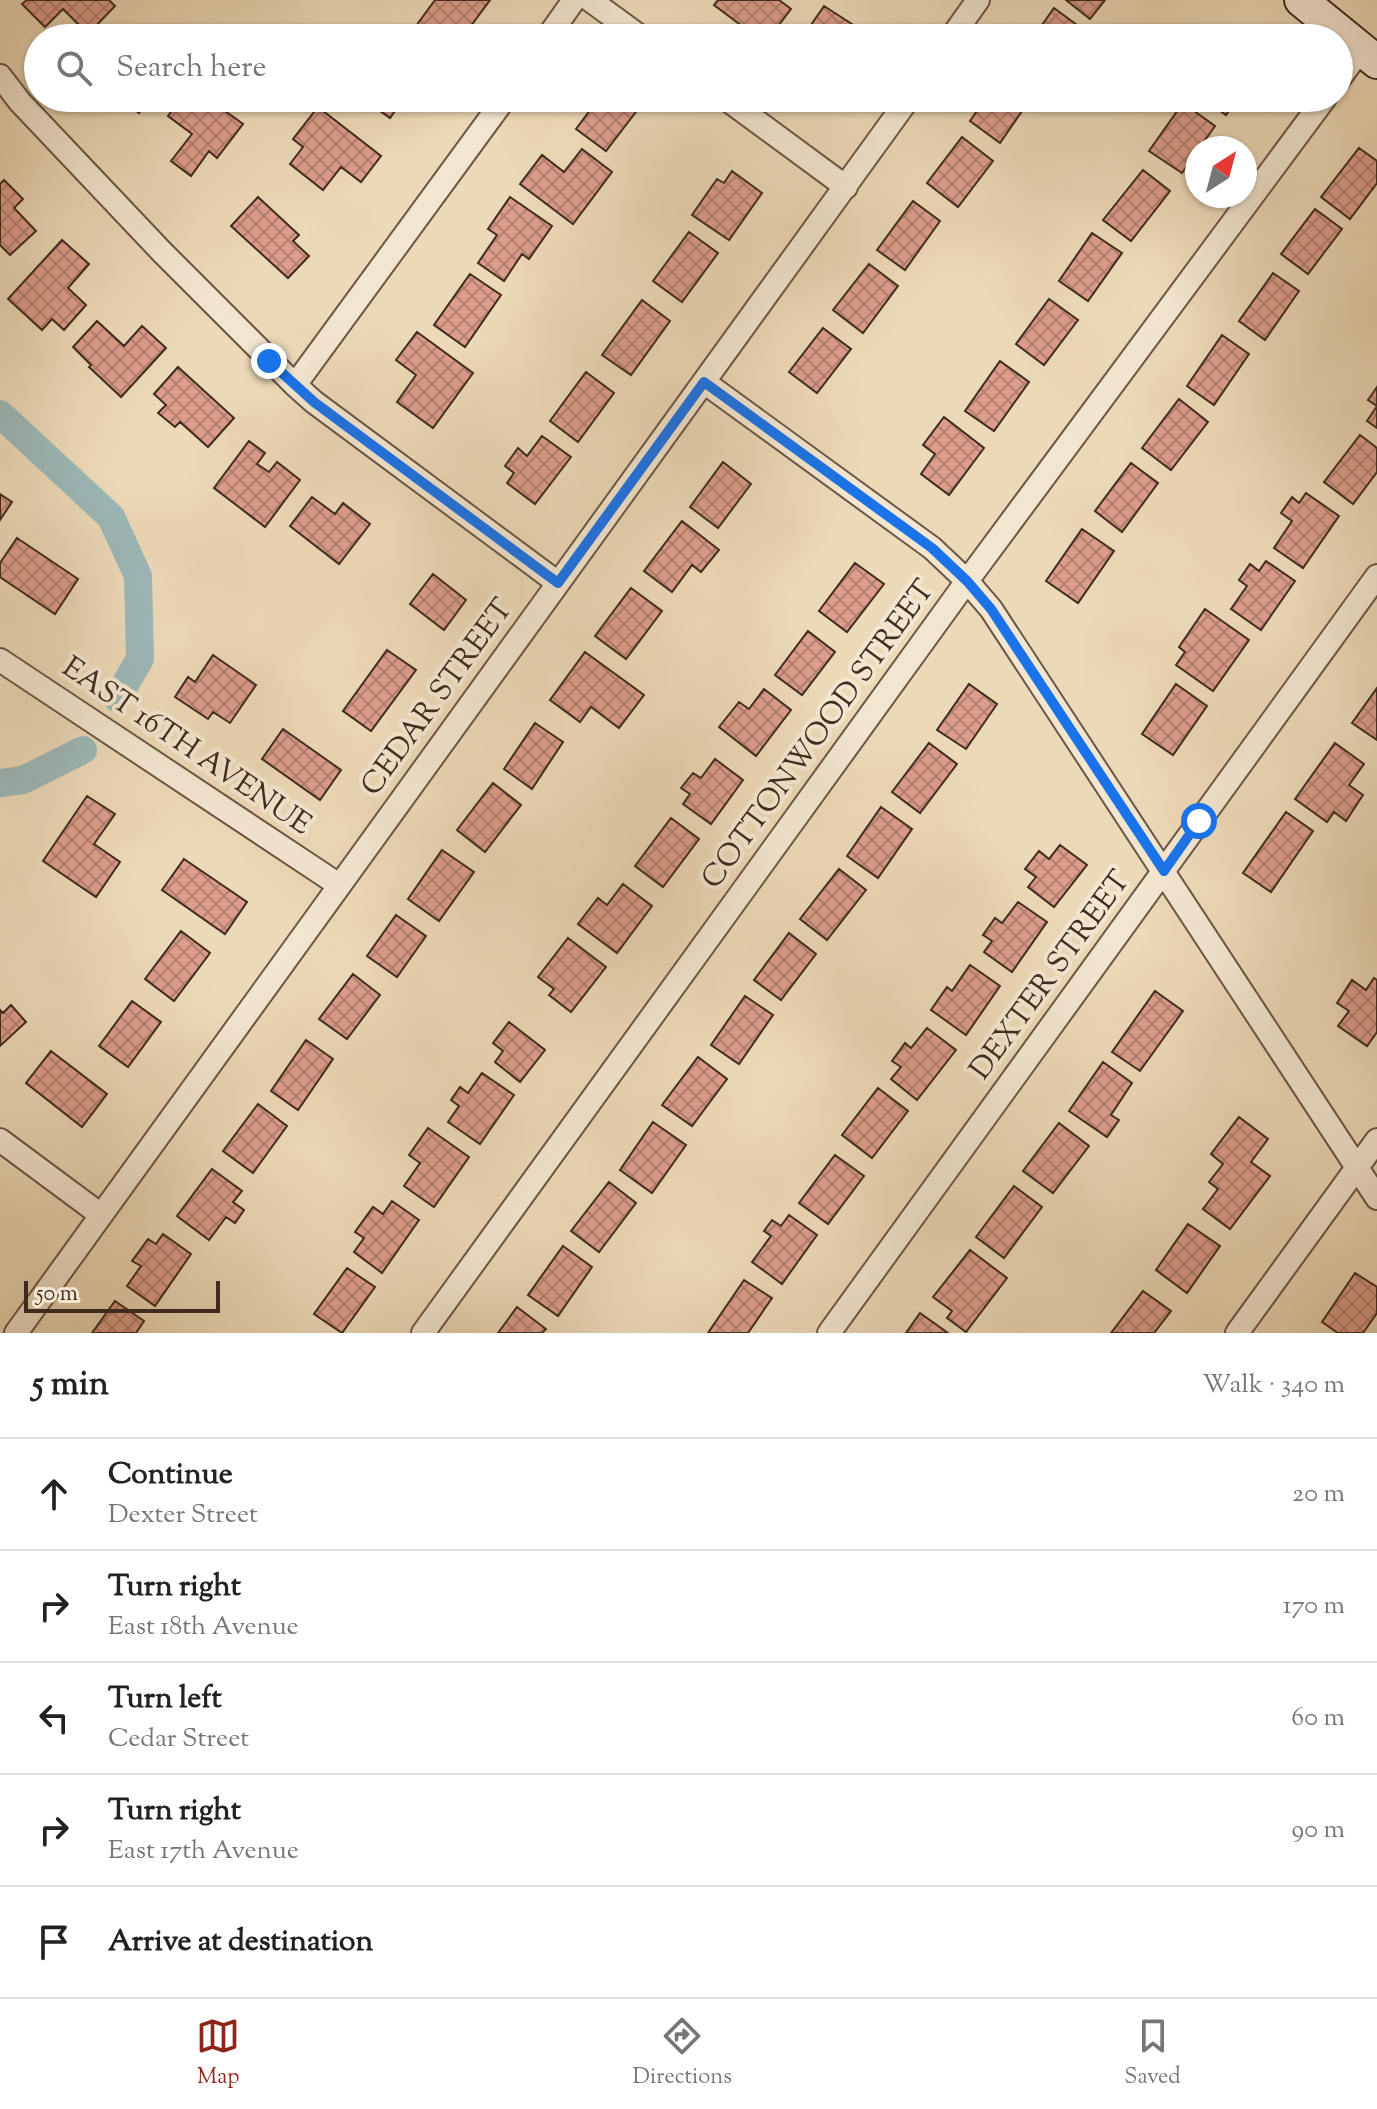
<!DOCTYPE html>
<meta charset="utf-8">
<style>
:root{--surface:#fff;--page:#f2f2f2;--text:#222;--muted:#767676;--line:#e0e0e0;--accent:#8f2418}
body{margin:0;font-family:"Sorts Mill Goudy",serif;background:var(--page);color:var(--text)}
.compass{position:absolute;left:1185px;top:136px;width:72px;height:72px;border-radius:50%;background:var(--surface);box-shadow:0 2px 6px #0004;rotate:36deg}
.scale{position:absolute;left:24px;bottom:20px;width:196px;box-sizing:border-box;padding-left:8px;border:4px solid #402b1e;border-top:0;font-size:22px;line-height:28px;white-space:nowrap;color:#402b1e;-webkit-text-stroke:6px #f3e6d0;paint-order:stroke}
.stop{position:absolute;width:24px;height:24px;margin:-18px;border:6px solid #1a73e8;border-radius:50%;background:#fff}
.stop.end{background:#1a73e8;border-color:#fff;box-shadow:0 2px 8px #0008}
.list{margin:0;padding:0;list-style:none}
h2{display:flex;justify-content:space-between;align-items:center;height:104px;margin:0;padding:0 32px;font-size:34px}
h2 small{font-size:26px;font-weight:400;color:var(--muted)}
.list li{display:grid;grid-template-columns:52px 1fr auto;gap:24px;align-items:center;box-sizing:border-box;height:112px;padding:0 32px;border-top:2px solid var(--line)}
.list b{display:block;font-size:30px;white-space:nowrap}
.list p{margin:0;font-size:26px;white-space:nowrap;color:var(--muted)}
.list em{font-size:26px;font-style:normal;color:var(--muted)}
.icon{flex:none;width:44px;height:44px;fill:none;stroke:currentColor;stroke-width:2;stroke-linecap:round;stroke-linejoin:round}
.map{position:relative;flex:none;width:1377px;height:1333px;overflow:hidden}
.search{position:absolute;background:var(--surface);box-shadow:0 2px 6px #0004;left:24px;right:24px;top:24px;height:88px;display:flex;align-items:center;gap:20px;box-sizing:border-box;padding:0 28px;border-radius:44px;color:var(--muted);font-size:30px}
.sheet{height:664px;background:var(--surface)}
nav{display:flex;justify-content:space-around;align-items:center;box-sizing:border-box;height:112px;border-top:2px solid var(--line);background:var(--surface);font-size:22px;color:var(--muted)}
nav a{display:grid;justify-items:center;gap:4px}
nav .on{color:var(--accent)}
.map>svg:first-child{display:block}
.lines{fill:none;stroke-linecap:round;stroke-linejoin:round}
.canal{stroke:#9cb8b8;stroke-width:28}
.building{fill:url(#building-cross-hatch);stroke:#402b1e;stroke-width:2}
.street-casing{stroke:#6b5644;stroke-width:26}
.secondary-casing{stroke:#402b1e;stroke-width:36}
.street{stroke:#f3e6d0;stroke-width:22}
.secondary{stroke:#f3e6d0;stroke-width:32}
.route{stroke:#1a73e8;stroke-width:10}
.labels{text-anchor:middle;dominant-baseline:central;stroke-width:8;stroke-linejoin:round;paint-order:stroke}
.street-label{font-size:30px;fill:#402b1e;stroke:#f3e6d0}
</style>
<div class="map">
<svg width="1377" height="1333" viewBox="0 0 1377 1333">
<defs>
<pattern id="building-cross-hatch" width="8" height="8" patternUnits="userSpaceOnUse" patternTransform="scale(2)"><rect width="8" height="8" fill="#dc9d8b"/><path d="M0 0l8 8M0 8l8-8" fill="none" stroke="#b48071"/></pattern>
</defs>
<rect width="100%" height="100%" fill="#ecd9b7"/>
<filter id="stains"><feTurbulence type="fractalNoise" baseFrequency=".0025" numOctaves="4"/><feColorMatrix values="0 0 0 0 .2 0 0 0 0 .09 0 0 0 0 .02 0 0 0 .5 -.17"/></filter>
<radialGradient id="worn" r=".72"><stop offset=".6" stop-color="#630" stop-opacity="0"/><stop offset="1" stop-color="#630" stop-opacity=".3"/></radialGradient>
<g class="lines">
<path class="canal" d="M0,414l111,103 27,59 2,83 -23,39
M0,783l23,-3 60,-30"/>
</g>
<path class="building" d="M27,0h82l6,6 -27,28 -25,-25 -18,18 -23,-23z
M435,0h55l-28,38h-29l-17,-12z
M718,0h61l12,9 -22,29h-11l-44,-33z
M1066,0h39l-15,19z
M824,6l31,20 -8,12h-45z
M1054,8l27,20 -7,10h-41z
M120,98h30l-11,15z
M181,98h16l16,12 4,-5 26,19 -26,34 -8,-7 -18,25 -20,-15 21,-27 -24,-18z
M362,98h42l-14,20z
M599,98l46,2 -39,51 -30,-22z
M986,98h45l-31,45 -30,-22z
M1202,98h36l-12,17z
M1183,103l32,23 -33,47 -33,-22z
M318,107l63,49 -20,26 -20,-15 -18,23 -33,-26 13,-17 -10,-8z
M962,137l31,24 -35,46 -31,-24z
M1359,148l18,13v22l-27,36 -29,-22z
M582,149l30,23 -39,52 -53,-40 22,-29 22,17z
M1143,170l27,21 -39,50 -28,-21z
M732,171l30,22 -33,47 -37,-25 25,-36 7,4z
M4,180l19,19 -9,9 22,23 -26,24 -10,-10v-61z
M258,197l41,38 -6,6 16,15 -21,22 -57,-52z
M510,197l42,29 -23,33 -7,-5 -18,27 -26,-18 19,-28 -9,-6z
M913,201l27,20 -35,49 -28,-20z
M1315,209l27,20 -34,45 -27,-20z
M689,232l29,21 -36,49 -29,-21z
M1092,233l30,20 -34,48 -29,-20z
M62,240l27,24 -21,24 18,17 -22,25 -12,-11 -10,11 -34,-31z
M869,264l29,22 -35,47 -30,-23z
M1273,273l26,18 -34,49 -26,-19z
M470,274l31,21 -36,52 -31,-22z
M1049,299l29,21 -34,45 -28,-21z
M642,300l28,21 -39,54 -29,-20z
M97,321l27,25 18,-20 24,22 -45,49 -32,-30 2,-2 -18,-18z
M823,328l28,21 -34,44 -28,-21z
M417,332l56,41 -40,55 -36,-26 19,-27 -20,-15z
M1222,335l27,19 -35,51 -27,-19z
M1000,361l29,21 -35,49 -29,-20z
M178,367l56,51 -26,29 -28,-25 -5,5 -17,-14 8,-8 -12,-11z
M586,372l28,21 -36,49 -28,-21z
M1377,387v19l-9,-6z
M1179,399l29,23 -37,48 -29,-22z
M1377,406v22l-10,-7z
M944,417l40,31 -35,47 -28,-21 14,-20 -12,-9z
M1360,435l17,13v24l-24,32 -29,-22z
M542,436l29,21 -36,47 -28,-21 7,-10 -9,-7 13,-18 9,8z
M249,441l16,12 -8,11 12,8 8,-10 23,18 -35,47 -51,-39z
M723,462l28,22 -33,44 -28,-21z
M1131,463l27,20 -36,49 -27,-21z
M1306,493l33,23 -36,52 -29,-20 18,-27 -11,-8 11,-16 7,6z
M0,494l12,8 -12,18z
M312,497l23,17 8,-11 27,21 -31,40 -49,-38z
M682,521l37,29 -18,22 -9,-7 -20,27 -28,-21z
M1082,529l32,22 -36,52 -32,-22z
M17,538l61,41 -23,35 -55,-37v-14z
M1266,561l29,20 -34,49 -30,-21 16,-23 -8,-6 11,-16 9,7z
M855,563l29,21 -37,48 -28,-21z
M433,574l33,26 -22,30 -34,-26z
M631,588l31,23 -36,48 -31,-23z
M1205,609l44,31 -36,51 -37,-26 9,-13 -6,-5z
M808,631l27,21 -33,43 -27,-20z
M387,650l29,20 -45,61 -28,-20z
M585,652l59,43 -25,33 -28,-21 -11,15 -30,-22z
M213,655l43,30 -26,38 -17,-11 -5,7 -33,-22 13,-20 7,5z
M969,684l28,20 -31,45 -29,-19z
M1176,684l31,22 -34,49 -31,-21z
M1377,688v52l-25,-17z
M764,689l27,21 -35,46 -37,-29 20,-25 10,7z
M535,723l28,19 -31,47 -28,-20z
M283,729l58,41 -21,30 -58,-41z
M929,743l28,21 -37,49 -28,-21z
M1335,743l29,21 -15,21 14,10 -17,26 -12,-9 -7,10 -32,-23z
M715,759l28,21 -32,44 -28,-20 7,-10 -9,-6 12,-15 8,5z
M493,783l28,22 -36,47 -28,-22z
M87,796l28,18 -21,30 26,18 -24,35 -53,-36z
M881,807l31,22 -34,49 -31,-22z
M1286,812l27,19 -42,61 -28,-19z
M671,818l28,21 -36,48 -28,-21z
M1060,845l27,20 -33,42 -26,-20 8,-10 -11,-8 14,-18 10,8z
M442,850l32,22 -35,49 -31,-22z
M184,859l63,43 -22,32 -63,-44z
M839,869l27,21 -39,50 -27,-21z
M623,884l29,22 -35,47 -39,-29 20,-26 9,7z
M1018,902l29,20 -35,50 -28,-20 8,-11 -9,-6 12,-17 7,5z
M396,915l30,21 -29,41 -30,-21z
M181,931l29,22 -36,48 -29,-22z
M789,933l27,21 -35,46 -27,-20z
M568,938l38,29 -35,45 -22,-17 5,-6 -16,-12z
M970,965l30,21 -34,49 -35,-25 16,-23 5,4z
M353,974l27,21 -33,44 -28,-20z
M1374,978l3,2v52l-10,14 -29,-20 11,-15 -12,-8 15,-23 14,10z
M1155,991l28,20 -43,60 -28,-19z
M745,996l28,19 -34,49 -28,-19z
M132,1001l29,21 -33,45 -29,-21z
M11,1005l15,17 -26,24v-36l3,3z
M509,1022l36,28 -25,32 -25,-20 8,-11 -10,-8z
M927,1028l29,22 -39,50 -26,-21 10,-12 -9,-6 13,-18 6,5z
M306,1040l27,19 -35,51 -27,-19z
M51,1051l56,43 -25,33 -56,-44z
M698,1057l29,22 -35,47 -30,-21z
M1103,1062l29,21 -21,32 8,5 -12,17 -38,-26z
M482,1073l32,22 -34,49 -32,-22 11,-16 -8,-6 9,-13 8,6z
M878,1088l30,23 -36,47 -30,-23z
M258,1104l29,22 -34,47 -30,-22z
M1239,1117l29,22 -17,23 19,14 -40,53 -27,-20 15,-20 -9,-7 14,-18 -12,-10z
M653,1122l33,23 -34,48 -32,-23z
M1059,1123l30,23 -36,47 -30,-22z
M428,1128l41,29 -35,50 -30,-21 16,-23 -11,-8z
M835,1155l29,21 -36,48 -29,-21z
M212,1169l30,22 -9,11 11,8 -9,13 -9,-6 -17,23 -32,-24z
M609,1182l27,21 -37,49 -28,-21z
M1014,1186l28,21 -38,51 -28,-21z
M392,1201l27,19 -37,53 -28,-21 10,-14 -9,-6 18,-25 10,7z
M789,1215l28,20 -35,49 -30,-22 19,-26 -7,-5 8,-11 9,6z
M1188,1224l32,22 -33,47 -31,-23z
M163,1234l28,20 -36,52 -28,-20 14,-20 -9,-5 16,-22 8,5z
M563,1246l29,21 -34,49 -30,-21z
M970,1250l37,28 -41,54 -19,-14 5,-7 -19,-14z
M347,1268l28,19 -33,46 -28,-19z
M1355,1273l22,14v26l-14,20h-25l-16,-11z
M744,1280l28,18 -24,35h-40z
M1143,1291l28,20 -17,22h-43z
M115,1301l29,20 -8,12h-44z
M517,1307l29,22 -4,4h-44z
M920,1313l28,20h-42z"/>
<g class="lines">
<g class="street-casing">
<path id="street" d="M590,0l52,38
M547,38l27,-38
M951,38l27,-38
M0,76l20,26 142,150 133,133 19,17 244,181
M1339,79l22,-30
M725,98l121,89
M704,382l228,166 35,33 24,28 386,589
M295,385l210,-287
M0,660l339,225
M0,1140l101,75
M16,1333l893,-1235
M423,1333l544,-752 358,-483
M829,1333l548,-757
M1237,1333l140,-193"/>
</g>
<g class="secondary-casing">
<path id="secondary" d="M1301,0l76,62"/>
</g>
<use href="#street" class="street"/>
<use href="#secondary" class="secondary"/>
</g>
<g class="lines">
<path class="route" d="M269,361l45,41 244,181 146,-201 228,166 35,33 24,28 173,262 35,-50"/>
</g>
<g class="labels">
<g class="street-label">
<text transform="translate(438 698) rotate(-54)">CEDAR STREET</text>
<text transform="translate(819 735) rotate(-54)">COTTONWOOD STREET</text>
<text transform="translate(186 747) rotate(34)">EAST 16TH AVENUE</text>
<text transform="translate(1051 976) rotate(-54)">DEXTER STREET</text>
</g>
</g>
<rect width="100%" height="100%" filter="url(#stains)"/>
<rect width="100%" height="100%" fill="url(#worn)"/>
</svg>
<svg class="compass" viewBox="-18 -18 36 36"><path d="M0-13l5 13h-10z" fill="#e53935"/><path d="M0 13l5-13h-10z" fill="#767676"/></svg>
<div class="scale">50 m</div>
<div class="stop" style="left:1199px;top:821px"></div>
<div class="stop end" style="left:269px;top:361px"></div>
<div class="search"><svg class="icon" aria-label="search" viewBox="0 0 24 24"><circle cx="10" cy="10" r="6"/><path d="M15 15l6 6"/></svg>Search here</div>
</div>
<section class="sheet">
<h2>5 min<small>Walk · 340 m</small></h2>
<ul class="list">
<li><svg class="icon" aria-label="ahead" viewBox="0 0 24 24"><path d="M12 20V5M6 11l6-6 6 6"/></svg><div><b>Continue</b><p>Dexter Street</p></div><em>20 m</em></li>
<li><svg class="icon" aria-label="right" viewBox="0 0 24 24"><path d="M7 20v-9h11M14 6l5 5-5 5"/></svg><div><b>Turn right</b><p>East 18th Avenue</p></div><em>170 m</em></li>
<li><svg class="icon" aria-label="left" viewBox="0 0 24 24"><path d="M17 20v-9H6M10 6l-5 5 5 5"/></svg><div><b>Turn left</b><p>Cedar Street</p></div><em>60 m</em></li>
<li><svg class="icon" aria-label="right" viewBox="0 0 24 24"><path d="M7 20v-9h11M14 6l5 5-5 5"/></svg><div><b>Turn right</b><p>East 17th Avenue</p></div><em>90 m</em></li>
<li><svg class="icon" aria-label="arrive" viewBox="0 0 24 24"><path d="M6 21V4h12l-3 4 3 4H6"/></svg><div><b>Arrive at destination</b></div></li>
</ul>
</section>
<nav>
<a class="on"><svg class="icon" aria-label="map" viewBox="0 0 24 24"><path d="M3 6l6-2 6 2 6-2v14l-6 2-6-2-6 2zM9 4v14M15 6v14"/></svg>Map</a>
<a><svg class="icon" aria-label="directions" viewBox="0 0 24 24"><path d="M12 3l9 9-9 9-9-9zM9 14v-3h6M13 9l2 2-2 2"/></svg>Directions</a>
<a><svg class="icon" aria-label="saved" viewBox="0 0 24 24"><path d="M7 4h10v16l-5-4-5 4z"/></svg>Saved</a>
</nav>
